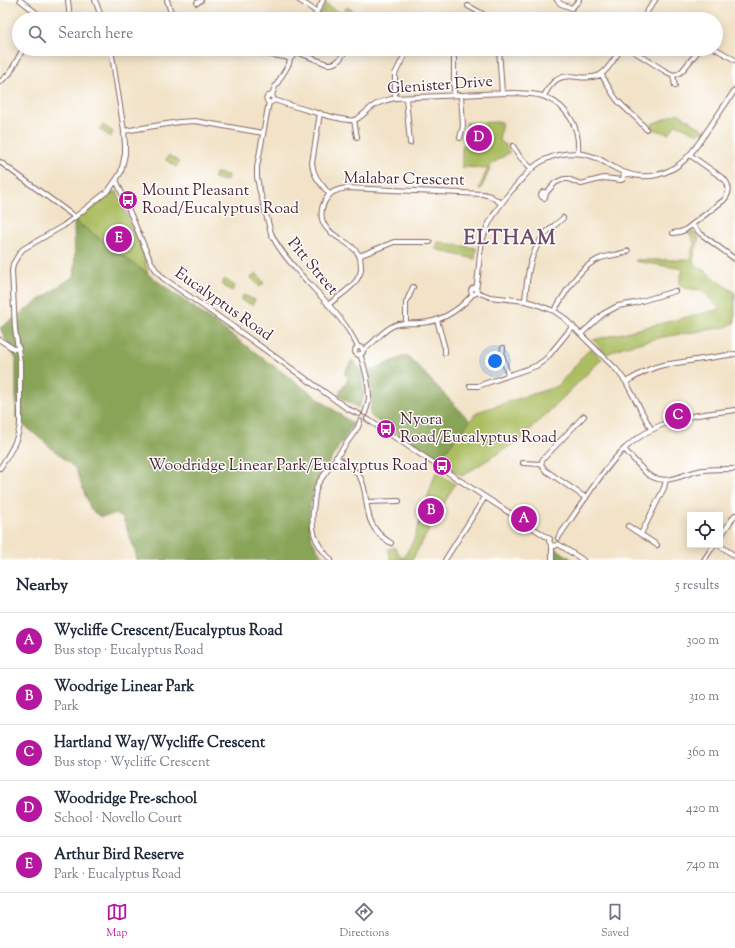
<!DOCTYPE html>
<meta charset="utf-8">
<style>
:root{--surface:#fff;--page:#f2f2f3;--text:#1f2937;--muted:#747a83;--line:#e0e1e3;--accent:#b5179e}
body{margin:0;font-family:"Sorts Mill Goudy",serif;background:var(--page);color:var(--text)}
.controls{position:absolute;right:12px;bottom:12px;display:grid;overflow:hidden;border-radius:0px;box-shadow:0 2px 10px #0003}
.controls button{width:36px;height:36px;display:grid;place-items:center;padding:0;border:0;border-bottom:1px solid var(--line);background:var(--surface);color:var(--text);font:20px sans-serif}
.you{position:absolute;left:495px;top:361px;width:14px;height:14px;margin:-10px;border:3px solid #fff;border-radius:50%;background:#1a73e8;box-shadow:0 0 0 6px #1a73e833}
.badge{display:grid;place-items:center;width:26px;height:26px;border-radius:50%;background:var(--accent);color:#fff;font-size:13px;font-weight:700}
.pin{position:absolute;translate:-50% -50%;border:2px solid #fff;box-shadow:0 1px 4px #0006}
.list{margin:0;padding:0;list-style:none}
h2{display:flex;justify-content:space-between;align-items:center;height:52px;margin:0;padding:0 16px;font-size:17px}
h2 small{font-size:13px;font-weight:400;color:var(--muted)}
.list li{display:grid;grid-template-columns:26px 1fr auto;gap:12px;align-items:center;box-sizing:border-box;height:56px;padding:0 16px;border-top:1px solid var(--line)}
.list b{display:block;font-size:15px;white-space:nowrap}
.list p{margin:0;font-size:13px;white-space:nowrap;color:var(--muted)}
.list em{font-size:13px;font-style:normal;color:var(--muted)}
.icon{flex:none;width:22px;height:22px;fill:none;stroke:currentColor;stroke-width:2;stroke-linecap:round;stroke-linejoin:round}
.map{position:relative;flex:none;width:735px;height:560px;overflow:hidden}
.search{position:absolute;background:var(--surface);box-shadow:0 2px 10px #0003;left:12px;right:12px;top:12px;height:44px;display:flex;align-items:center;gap:10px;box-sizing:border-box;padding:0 14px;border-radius:22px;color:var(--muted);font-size:15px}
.sheet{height:332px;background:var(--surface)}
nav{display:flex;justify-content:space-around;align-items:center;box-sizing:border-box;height:56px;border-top:1px solid var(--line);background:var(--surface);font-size:11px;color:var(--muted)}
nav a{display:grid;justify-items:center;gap:2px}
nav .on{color:var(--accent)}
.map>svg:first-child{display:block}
.green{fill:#abbd61;stroke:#7a6e46}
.forest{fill:#88a457;stroke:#696241}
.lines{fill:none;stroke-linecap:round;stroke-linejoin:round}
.minor-casing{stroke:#856462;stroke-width:6}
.minor{stroke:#fff;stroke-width:4}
.labels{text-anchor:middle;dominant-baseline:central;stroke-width:3;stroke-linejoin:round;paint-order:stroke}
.street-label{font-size:16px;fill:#4a1f2b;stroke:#fff}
.poi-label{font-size:16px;fill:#4a1f2b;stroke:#fff;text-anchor:start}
.district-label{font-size:20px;font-weight:bold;letter-spacing:1px;fill:#714b6b;stroke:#fff}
</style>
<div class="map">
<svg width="735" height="560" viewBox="0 0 735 560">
<rect width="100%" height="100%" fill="#fff"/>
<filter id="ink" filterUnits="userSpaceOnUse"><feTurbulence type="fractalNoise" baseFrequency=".025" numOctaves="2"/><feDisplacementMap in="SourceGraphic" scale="8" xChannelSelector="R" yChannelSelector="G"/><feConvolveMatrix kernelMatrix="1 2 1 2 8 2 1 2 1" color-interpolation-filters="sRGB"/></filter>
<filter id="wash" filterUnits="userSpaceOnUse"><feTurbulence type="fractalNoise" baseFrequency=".012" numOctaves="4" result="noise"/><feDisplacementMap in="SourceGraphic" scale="16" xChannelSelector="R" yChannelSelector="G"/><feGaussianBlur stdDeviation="0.9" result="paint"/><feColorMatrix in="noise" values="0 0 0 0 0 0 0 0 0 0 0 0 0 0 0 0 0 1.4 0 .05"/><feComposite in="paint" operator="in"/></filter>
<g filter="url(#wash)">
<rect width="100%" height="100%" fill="#f2e3c8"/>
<path class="green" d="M326,4l16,10 5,-7 14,9 -2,3h-30l-10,-3z
M678,113l26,17h-1l-5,4 -22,-10 -7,10 -16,-5 -1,-5z
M502,122l-3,18 7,5 1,4 3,3 -18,12 -11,25h-2l9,-21 -26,-1v-20c7,-6 5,-16 4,-24z
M103,125l10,7 -3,5 -11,-8z
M169,155l10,7 -3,5 -10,-7z
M215,173l13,2 -1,6 -13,-2z
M115,191l2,1 28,66 3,16 -74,-54z
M692,231l7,6 -6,23 1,3 41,30v29l-9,5 -63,10 -40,10 -16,7 -14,-14 127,-31 -18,-19 -19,-2 -4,-5 4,-14 -48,-8 1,-1h52l2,-2 4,-16 -5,-9z
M438,242l38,6 -1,11 -22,-5 -18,-5 2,-3z
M256,273l8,10 -4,4 -9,-9z
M225,279l10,7 -3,5 -11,-7z
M243,295l12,5 -3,5 -11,-5z
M590,348l12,11 -81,80 -59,37 -24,-16 39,-48 81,-26z
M436,472l19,12 -43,76h-21l-3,-11 6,-2 9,12 11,-20z"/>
<path class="forest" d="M74,220l279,204 -37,59c-3,5 -4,12 -5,18 -4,26 -3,40 16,59h-190l-1,-6 -13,-36 -7,-4 -15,3 -10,-7 -16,-42 -59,-50v-59l-16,-31 75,-53z
M407,355l63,66 -32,39 -65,-42 -3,-3 2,-18 -3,-26z
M352,360l9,9 3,27 -6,12 -20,-13 11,-18 -5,-3z
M557,549l16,11h-17z"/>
</g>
<g filter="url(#ink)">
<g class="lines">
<g class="minor-casing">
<path id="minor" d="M20,0l24,19
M68,0l2,19
M95,0l7,19
M167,0l6,19
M299,0l18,12
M557,0l4,4 11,4 7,-8
M197,3l4,-3
M468,6l13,7 9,6
M313,19l10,-19
M642,19l13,-19
M202,49l6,1 38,1 39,6 5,2
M499,49l3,44
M630,49l35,22 8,4 5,-1 4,-3 18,-22
M716,49l19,11
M297,52l30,12c11,1 15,-7 19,-15
M454,58v37
M601,74c6,9 10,19 17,27 9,10 20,17 28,28
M673,75l2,11
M0,82l10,-9 13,-24
M272,95l3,-8 14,-23 1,-5 7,-7v-3
M266.5 99a3.5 3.5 0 1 1 7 0a3.5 3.5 0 1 1-7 0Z
M544,96c8,-16 16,-22 34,-19 8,1 15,1 22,-2 9,-5 15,-18 21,-26
M395,98v-24l9,-18 6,-7
M406,98l4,45
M274,100c12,4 72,23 81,20 7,-3 13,-11 20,-15 6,-4 13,-5 20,-7 23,-1 45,-2 68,-3 17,-1 34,-2 52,-2 9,1 21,0 30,4 24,10 35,31 33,56
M269,102l-12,65v10l2,11 12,45c7,16 20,30 31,43 15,16 35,36 47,55 3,5 6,10 9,16
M320,113l-8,50c1,14 9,20 17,31
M354,120l3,17
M124,131l55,-9 16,-1 68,12
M460,138l3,-12 -2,-31
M513,146l7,11 12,12
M0,162l75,55
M116,180l1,2 33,78 6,10 7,8 66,46 119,85 11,5
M546,193l-3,-1 -1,1 -1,2 1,2 2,1 1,-1 1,-3v-1l9,-10 4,-2 5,-2h4l13,5 23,-6 17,2 2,-1 1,-6
M692,225l9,9 34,25
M673,233l7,-1 5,-2 39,-30c6,-7 6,-14 0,-21l-34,-24
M359,256l35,-14h36
M471 291a3 3 0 1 1 6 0a3 3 0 1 1-6 0Z
M476,289c4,-18 2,-38 8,-54 6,-17 16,-30 27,-44 9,-9 17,-21 28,-28 16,-10 37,-13 55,-6 7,2 13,7 19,10 17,10 37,13 55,4 19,-8 30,-27 41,-43 9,-13 17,-25 26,-38
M477,292l13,5 35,4 8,2 21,8 9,6 53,52 10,13 25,47
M525,301c2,-24 4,-46 19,-66 5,-6 13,-11 19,-17
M328,305c11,-10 30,-19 33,-35 0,-5 0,-11 -2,-15 -9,-16 -32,-17 -37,-36 -1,-6 0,-13 3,-18 4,-9 13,-12 22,-13l136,6 7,2 11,7
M554,311c13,-20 24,-44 47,-53 9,-3 19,-3 27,-7
M437,320l8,29v4
M406,323v-20l7,-16
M581,334l22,-20 15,-8 17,-3 40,-12
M0,340l14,9 5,-1
M355 351a4 4 0 1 1 8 0a4 4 0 1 1-8 0Z
M503,348l-1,7 6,20
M363,350c12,-7 19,-20 32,-25 8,-3 16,-1 25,-2 21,-1 39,-13 53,-29
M360,354c5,14 9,28 9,43 0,5 -2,10 -4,16
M626,382c12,-7 23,-14 37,-17l72,-11
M470,386h8l58,-20 10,-7 27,-33
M584,416l-41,43 -2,5 4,6 41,28
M367,419l118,78 65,42
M624,449l23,25c21,14 36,-2 57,-4 10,-1 21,-1 31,-1
M336,457c8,6 18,11 24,20 6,11 5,22 8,34 2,14 11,25 23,32
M523,463l18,1
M0,468c9,-14 18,-27 20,-44v-62l-5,-33 -3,-58 1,-7 6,-10 4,-5 40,-23 12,-9 34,-27 7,-10 5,-8 4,-18v-9l-1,-14 -13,-82
M367,502l32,-1
M628,526l29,19
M641,534l23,-46 2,-8
M720,537l15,-22
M558,538c8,-12 16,-23 24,-35 27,-39 45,-68 93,-83 19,-6 40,-7 60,-10
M550,539l-1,2 2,4 4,1 3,-2
M558,544l25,16
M719,545l16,11
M331,560c-18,-18 -21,-32 -17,-57 1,-7 1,-15 5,-21l39,-55 2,-6
M445,560l40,-63
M552,560v-14
M704,560l10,-15"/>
</g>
<use href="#minor" class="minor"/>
</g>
</g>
<defs>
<g id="bus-disc" transform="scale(1)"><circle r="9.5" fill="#b5179e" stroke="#fff"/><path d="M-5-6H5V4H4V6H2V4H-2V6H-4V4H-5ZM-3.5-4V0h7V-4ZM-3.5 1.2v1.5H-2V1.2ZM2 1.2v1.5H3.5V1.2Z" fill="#fff"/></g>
</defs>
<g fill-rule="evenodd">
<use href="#bus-disc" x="128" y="200"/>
<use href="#bus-disc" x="386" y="429"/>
<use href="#bus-disc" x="442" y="466"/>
</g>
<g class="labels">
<g class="street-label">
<text transform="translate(440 86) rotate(-4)">Glenister Drive</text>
<text transform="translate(404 180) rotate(1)">Malabar Crescent</text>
<text transform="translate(312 267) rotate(50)">Pitt Street</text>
<text transform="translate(223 305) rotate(35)">Eucalyptus Road</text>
</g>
<g class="poi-label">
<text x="142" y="191">Mount Pleasant<tspan x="142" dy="18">Road/Eucalyptus Road</tspan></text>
<text x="400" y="420">Nyora<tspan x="400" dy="18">Road/Eucalyptus Road</tspan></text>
<text x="428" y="466" text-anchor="end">Woodridge Linear Park/Eucalyptus Road</text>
</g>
<g class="district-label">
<text x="510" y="239">ELTHAM</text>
</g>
</g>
</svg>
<div class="controls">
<button><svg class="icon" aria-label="locate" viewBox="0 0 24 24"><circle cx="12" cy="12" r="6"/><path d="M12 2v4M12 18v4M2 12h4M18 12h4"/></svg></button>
</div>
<div class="you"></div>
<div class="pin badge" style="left:524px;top:519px">A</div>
<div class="pin badge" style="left:431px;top:511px">B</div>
<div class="pin badge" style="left:678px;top:416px">C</div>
<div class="pin badge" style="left:479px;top:138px">D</div>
<div class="pin badge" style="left:119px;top:239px">E</div>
<div class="search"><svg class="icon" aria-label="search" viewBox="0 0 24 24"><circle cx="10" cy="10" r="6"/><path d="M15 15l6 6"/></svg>Search here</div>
</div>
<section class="sheet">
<h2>Nearby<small>5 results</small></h2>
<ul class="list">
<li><span class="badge">A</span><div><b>Wycliffe Crescent/Eucalyptus Road</b><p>Bus stop · Eucalyptus Road</p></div><em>300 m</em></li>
<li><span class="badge">B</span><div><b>Woodrige Linear Park</b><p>Park</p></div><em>310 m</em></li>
<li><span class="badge">C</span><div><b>Hartland Way/Wycliffe Crescent</b><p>Bus stop · Wycliffe Crescent</p></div><em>360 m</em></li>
<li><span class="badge">D</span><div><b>Woodridge Pre-school</b><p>School · Novello Court</p></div><em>420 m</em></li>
<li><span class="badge">E</span><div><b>Arthur Bird Reserve</b><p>Park · Eucalyptus Road</p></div><em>740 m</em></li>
</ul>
</section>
<nav>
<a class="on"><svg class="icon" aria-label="map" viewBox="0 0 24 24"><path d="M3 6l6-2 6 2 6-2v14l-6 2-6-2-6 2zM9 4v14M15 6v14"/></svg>Map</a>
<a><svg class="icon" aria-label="directions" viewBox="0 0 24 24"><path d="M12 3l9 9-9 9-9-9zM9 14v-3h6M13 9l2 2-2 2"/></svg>Directions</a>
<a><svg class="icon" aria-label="saved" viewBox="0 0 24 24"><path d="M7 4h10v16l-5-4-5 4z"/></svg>Saved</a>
</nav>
